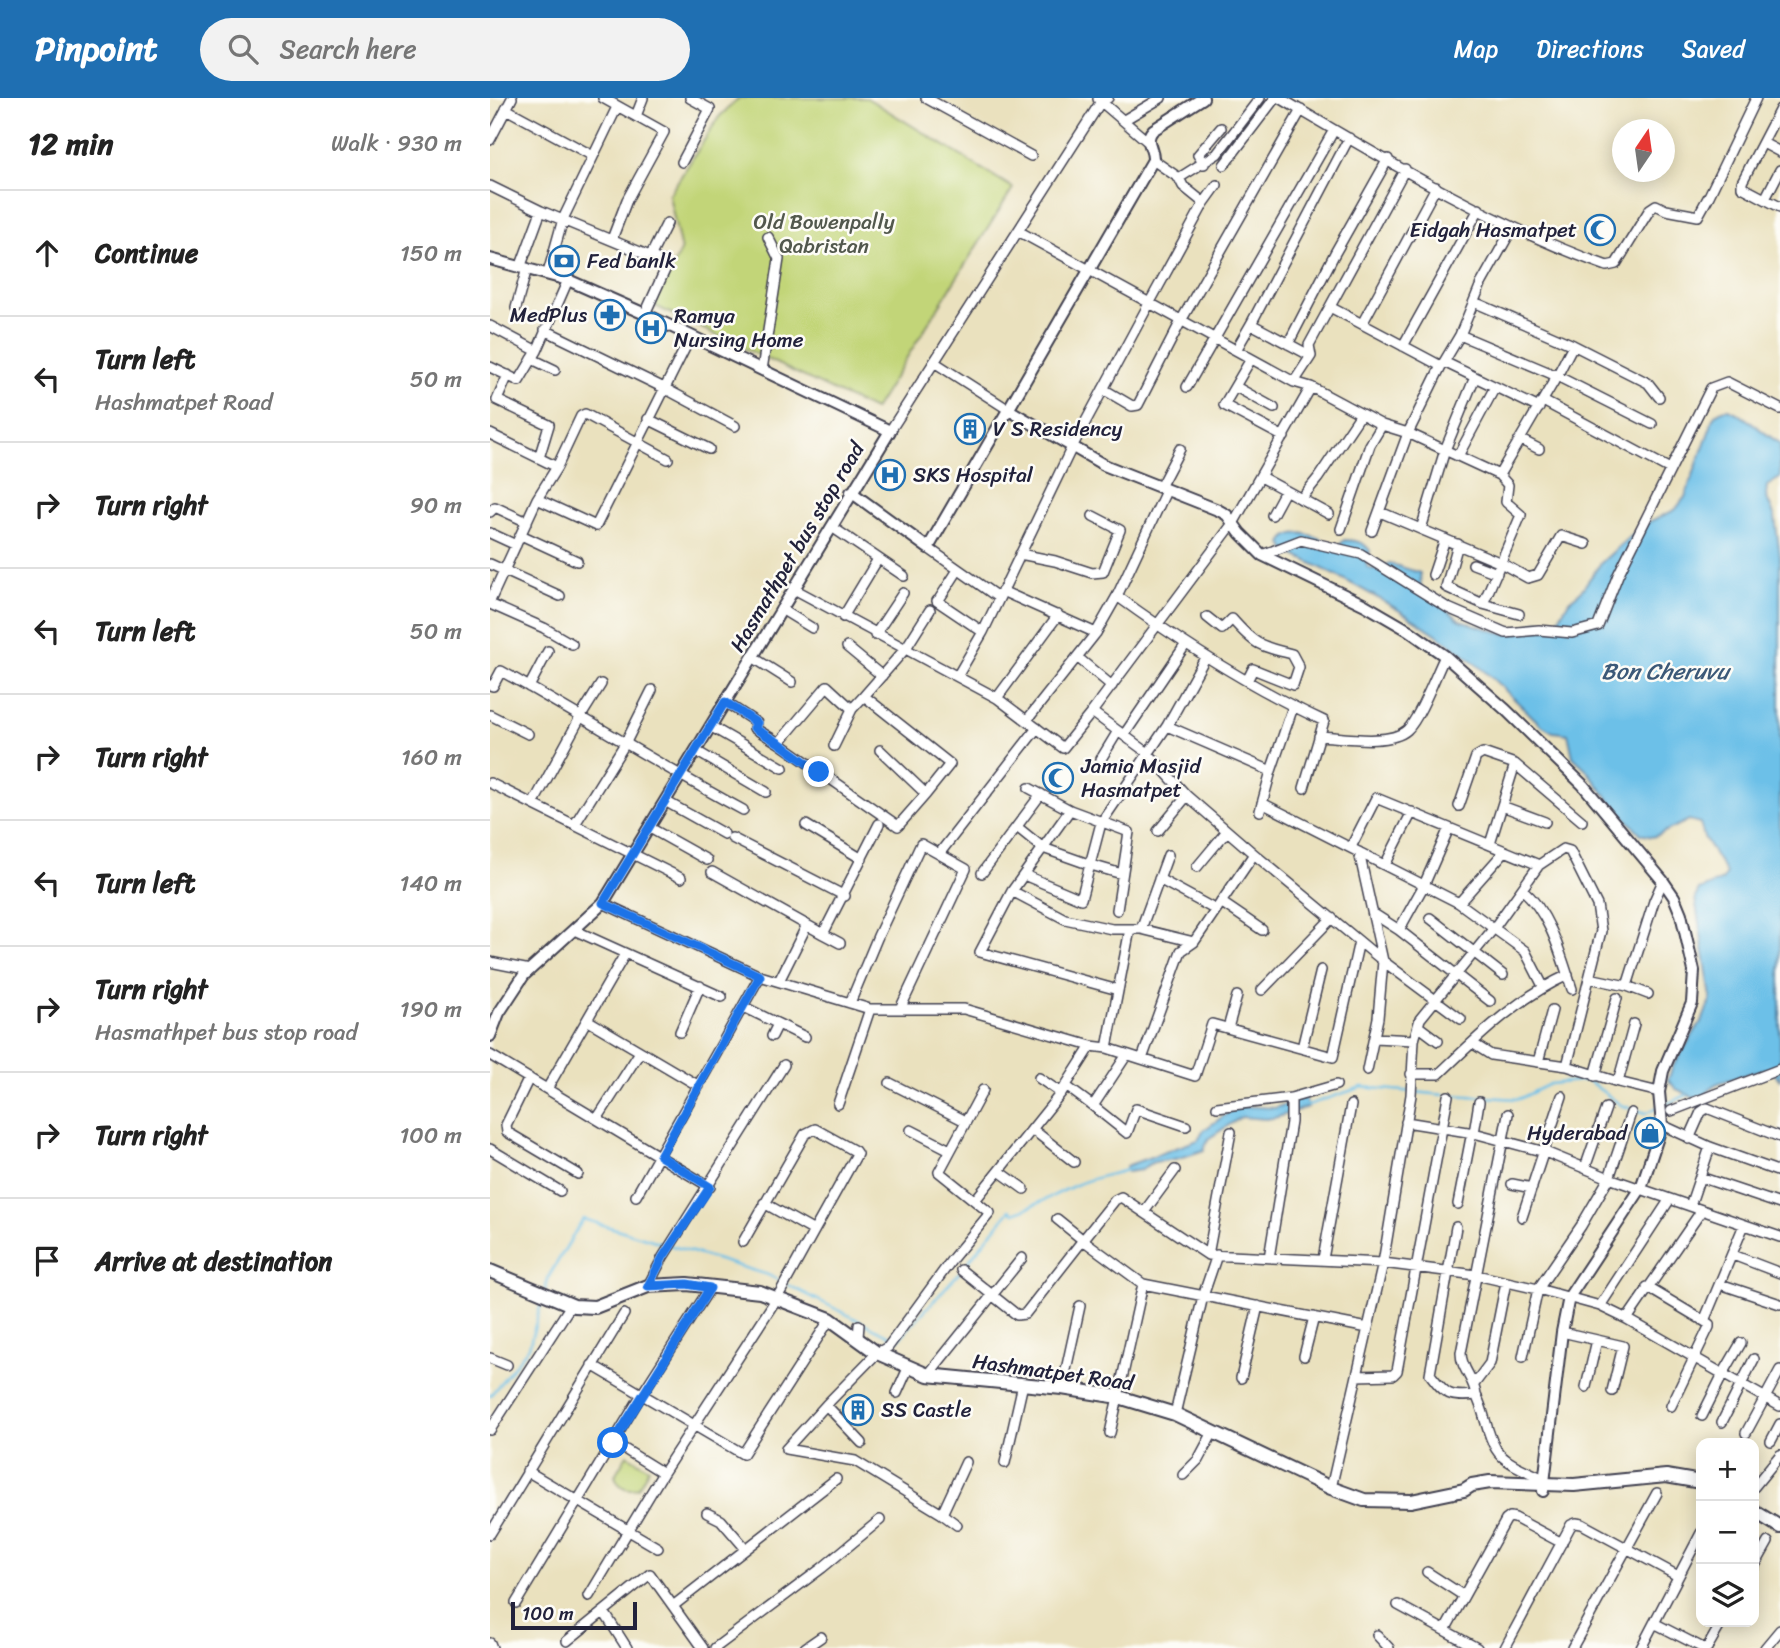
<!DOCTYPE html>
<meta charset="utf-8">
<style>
:root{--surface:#fff;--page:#f2f2f2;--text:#222;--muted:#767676;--line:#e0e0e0;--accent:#1f6fb2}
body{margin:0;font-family:Sriracha,sans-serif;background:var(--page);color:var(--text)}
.controls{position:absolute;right:21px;bottom:21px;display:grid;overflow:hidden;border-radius:14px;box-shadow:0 4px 18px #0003}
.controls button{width:63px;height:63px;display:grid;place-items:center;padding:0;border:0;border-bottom:2px solid var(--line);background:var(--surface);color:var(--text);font:35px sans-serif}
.compass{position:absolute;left:1122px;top:21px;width:63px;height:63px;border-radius:50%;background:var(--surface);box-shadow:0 4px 18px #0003;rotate:13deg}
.scale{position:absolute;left:21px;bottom:18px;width:126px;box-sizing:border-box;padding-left:7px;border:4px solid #22223b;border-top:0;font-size:19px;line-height:24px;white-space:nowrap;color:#22223b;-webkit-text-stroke:5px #fdfcf7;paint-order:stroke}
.stop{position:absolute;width:21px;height:21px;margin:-16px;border:5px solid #1a73e8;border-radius:50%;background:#fff}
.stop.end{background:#1a73e8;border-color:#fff;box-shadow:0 2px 7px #0008}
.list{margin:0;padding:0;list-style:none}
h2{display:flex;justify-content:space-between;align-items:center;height:91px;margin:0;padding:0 28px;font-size:30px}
h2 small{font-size:23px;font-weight:400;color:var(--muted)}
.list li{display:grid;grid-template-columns:46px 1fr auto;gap:21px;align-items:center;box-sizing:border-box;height:126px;padding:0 28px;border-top:2px solid var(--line)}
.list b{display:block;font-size:26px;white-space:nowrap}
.list p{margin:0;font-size:23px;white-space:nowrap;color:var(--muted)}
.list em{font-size:23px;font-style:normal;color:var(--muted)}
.icon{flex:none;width:38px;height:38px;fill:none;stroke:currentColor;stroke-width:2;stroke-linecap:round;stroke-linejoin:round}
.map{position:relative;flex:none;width:1290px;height:1550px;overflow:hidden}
header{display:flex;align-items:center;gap:42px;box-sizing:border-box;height:98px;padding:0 35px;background:var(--accent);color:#fff}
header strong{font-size:33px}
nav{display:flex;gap:38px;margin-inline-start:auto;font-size:24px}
.search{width:490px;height:63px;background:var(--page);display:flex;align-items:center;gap:18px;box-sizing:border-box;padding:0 24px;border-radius:38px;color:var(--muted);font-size:26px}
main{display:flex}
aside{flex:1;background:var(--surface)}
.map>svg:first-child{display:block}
.green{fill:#c2d578;stroke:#727c5a;stroke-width:2}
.water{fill:#6cc0e8;stroke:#477192;stroke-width:2}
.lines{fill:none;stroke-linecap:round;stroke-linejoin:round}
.stream{stroke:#6cc0e8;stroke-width:2.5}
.minor-casing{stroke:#403f4f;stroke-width:12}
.tertiary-casing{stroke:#403f4f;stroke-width:14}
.secondary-casing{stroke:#403f4f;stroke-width:16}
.minor{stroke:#fff;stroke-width:9}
.tertiary{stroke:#fff;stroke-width:10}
.secondary{stroke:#fff;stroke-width:12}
.route{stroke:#1a73e8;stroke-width:9}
.labels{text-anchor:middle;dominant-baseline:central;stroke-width:5;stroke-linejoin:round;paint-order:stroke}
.park-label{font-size:21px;fill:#52584d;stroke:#fdfcf7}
.poi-label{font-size:21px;fill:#22223b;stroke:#fdfcf7;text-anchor:start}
.street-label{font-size:21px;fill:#22223b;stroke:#fdfcf7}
.water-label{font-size:23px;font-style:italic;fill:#3c5978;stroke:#fdfcf7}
</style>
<header>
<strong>Pinpoint</strong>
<div class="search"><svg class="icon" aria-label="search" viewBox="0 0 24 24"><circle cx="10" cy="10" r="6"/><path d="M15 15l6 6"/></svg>Search here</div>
<nav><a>Map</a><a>Directions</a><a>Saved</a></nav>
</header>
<main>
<aside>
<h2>12 min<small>Walk · 930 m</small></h2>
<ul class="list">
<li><svg class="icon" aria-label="ahead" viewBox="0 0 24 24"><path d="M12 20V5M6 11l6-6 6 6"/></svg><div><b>Continue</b></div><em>150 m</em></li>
<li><svg class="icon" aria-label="left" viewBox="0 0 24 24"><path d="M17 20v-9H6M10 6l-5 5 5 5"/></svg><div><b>Turn left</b><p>Hashmatpet Road</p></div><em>50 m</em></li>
<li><svg class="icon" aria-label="right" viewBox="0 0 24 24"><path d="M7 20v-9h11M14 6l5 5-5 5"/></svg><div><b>Turn right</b></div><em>90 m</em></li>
<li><svg class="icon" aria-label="left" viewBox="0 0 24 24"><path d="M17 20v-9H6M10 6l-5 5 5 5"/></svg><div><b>Turn left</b></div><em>50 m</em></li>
<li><svg class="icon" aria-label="right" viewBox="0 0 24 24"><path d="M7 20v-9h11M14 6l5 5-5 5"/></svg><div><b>Turn right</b></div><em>160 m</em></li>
<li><svg class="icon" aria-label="left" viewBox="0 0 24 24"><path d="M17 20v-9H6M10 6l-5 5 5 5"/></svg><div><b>Turn left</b></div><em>140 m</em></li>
<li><svg class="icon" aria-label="right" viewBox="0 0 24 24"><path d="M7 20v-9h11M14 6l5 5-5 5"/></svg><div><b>Turn right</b><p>Hasmathpet bus stop road</p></div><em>190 m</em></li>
<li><svg class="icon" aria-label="right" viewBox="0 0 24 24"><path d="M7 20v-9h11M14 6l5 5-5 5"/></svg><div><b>Turn right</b></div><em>100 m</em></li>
<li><svg class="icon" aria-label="arrive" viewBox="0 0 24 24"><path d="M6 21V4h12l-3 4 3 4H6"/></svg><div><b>Arrive at destination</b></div></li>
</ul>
</aside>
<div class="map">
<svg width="1290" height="1550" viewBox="0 0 1290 1550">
<rect width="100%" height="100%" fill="#fdfcf7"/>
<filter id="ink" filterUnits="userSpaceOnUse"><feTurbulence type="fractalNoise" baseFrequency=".0143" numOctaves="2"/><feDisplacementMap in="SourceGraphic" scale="14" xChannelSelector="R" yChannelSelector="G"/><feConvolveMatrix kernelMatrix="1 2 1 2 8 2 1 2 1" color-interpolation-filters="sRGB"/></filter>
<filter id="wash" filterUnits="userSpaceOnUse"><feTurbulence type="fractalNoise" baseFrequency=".00686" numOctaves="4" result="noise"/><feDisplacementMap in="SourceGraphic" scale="28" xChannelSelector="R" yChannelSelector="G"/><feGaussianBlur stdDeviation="1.57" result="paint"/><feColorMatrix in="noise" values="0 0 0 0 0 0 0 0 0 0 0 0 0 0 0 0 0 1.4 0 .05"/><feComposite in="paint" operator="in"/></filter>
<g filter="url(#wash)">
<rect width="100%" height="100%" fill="#eae1be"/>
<path class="green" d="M249,0h128l146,90 -139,222 -223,-106 30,-53 -12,-56 50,-78z
M137,1357l22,13 -11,20c-12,3 -20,-1 -23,-13z"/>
<path class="water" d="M1238,311c17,5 35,25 52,34v35l-13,8 -1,10 9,21 5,39v524l-8,-9 -9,-2 -47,15 -12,12 -10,1 -18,-8 -8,-9 5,-14 30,-47 8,-21 -16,-100 4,-8 24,-10 3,-7 -22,-36 -4,-14 -11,-3 -31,15 -6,2 -11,-3 -26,-27 -30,-39 -12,-11 -5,-23 -15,-2 -12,-7c-28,-27 -56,-56 -88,-79 -52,-38 -109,-68 -167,-95l-4,-8c11,-20 41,-4 55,5l7,-8c10,0 21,2 26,11l-4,13 2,4 11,2 10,-7 31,10 1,15 39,32 44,14 11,-1 23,-12 19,1 12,-21 11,-9 21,-29 26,-24 19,-16 29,-13 10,-13 26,-71c1,-10 6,-16 17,-17z
M815,999l3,10 -30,10 -12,2 -25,-2 -33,22 -4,11c-10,3 -19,7 -29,9 -12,3 -24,0 -33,11l-15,2 -1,-6 72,-26 6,-10 34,-24 37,2z"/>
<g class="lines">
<path class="stream" d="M961,997l68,4 31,-15 37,-4 34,25 25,8 12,-6
M1174,1007l23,-10
M815,1008l57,-19 83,8
M473,1170l47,-58 4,3c22,-7 41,-19 62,-28 17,-8 35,-10 54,-16
M298,1187l104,52
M55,1192l4,-14 34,-57 185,56 14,7
M408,1242l61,-67
M0,1298l39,-49 14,-50"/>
</g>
</g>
<g filter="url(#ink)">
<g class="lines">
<g class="minor-casing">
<path id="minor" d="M113,0l61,34 -37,68 -15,39
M436,0l105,58
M790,0c105,62 212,127 327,168l9,-2 34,-55 6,-4 10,5 32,6 11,-20 47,-98
M608,1l49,42
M16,11l87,47
M1290,11l-38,73v5l38,20
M146,18l7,-18
M634,22l37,-22
M0,42l22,-42
M1273,45l17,9
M663,62l26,18 4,8 21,17
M192,64l28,-53 -20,-11
M714,66l-6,-9 23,-27
M734,67l51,-67
M689,80l38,-24 43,-56
M0,88l51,25 123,51 1,8 -20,44
M1275,101l15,-29
M528,133l276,151 17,5 71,38 26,8 91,42 9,10 -2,17 15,13 -38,89 -37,-17 12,-43
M161,157l16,-32
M30,170l21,-57
M58,175l15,-54 54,-112
M984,204l99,43
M840,209l111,59 3,-4 95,46
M26,210l11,-40
M761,226l60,32
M872,226l74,-137
M0,228l47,25
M55,232l119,58 71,38
M970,237l97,41 95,48
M798,246l47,-91 53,-94
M913,248l76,-137
M746,252l15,-26 98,-186
M42,261l23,11
M761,261l-27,46 60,32
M444,264l75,48
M954,264l16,-27 21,-51 32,-57
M0,269l29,14 18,-30 31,-71
M272,272l17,-111 -11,-22
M18,277l-11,25 52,25 -10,33
M804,284l17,-26 -2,-11 96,-176
M697,289l147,-257
M746,289l38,21
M613,291l29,17 6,-1 44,-86 119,-209
M1053,303l127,68
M158,321l61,30
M400,333l210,-328 8,-5
M0,336l67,33
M1031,342l18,9
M968,358l37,-69
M1009,377l58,-99 16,-31 75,38 11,14
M771,379l68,37
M670,389l20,-38
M47,401l59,27 95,-190
M811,401l17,-21 43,-64
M0,414l5,-5 32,15
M890,414l121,51 27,15 10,-3 23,-39 25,8
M782,417l13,-24
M342,429l72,49
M851,431l29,-84 12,-20
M931,431l24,-79 30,-73
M882,433l36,-98 33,-67
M0,435l26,12
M31,437l56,26
M438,450l71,50
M530,456l35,7 37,12 11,-1 17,-42 -27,-14
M772,457l39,-15 60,14 87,54 58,25 33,-3 33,3 26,-7 20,-51 93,-187 16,-6 53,27
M0,466l70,32
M983,466l24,9
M943,477l12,-36
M304,491l203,109 66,50 29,-36 142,-190 77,-135
M512,493l94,42
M627,498c66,48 133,91 207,125l-20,67
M450,500l18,-28
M0,503l47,-102 20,-32 24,-51 4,-2 83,45
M447,503l46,31
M0,506l54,24 28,16
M993,506l36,10
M291,511l31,19
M353,519l35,-58
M717,519l15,12 10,-10c23,26 27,27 60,35l7,13 -6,18 -40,-16 -6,12
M385,537l28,-42
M357,549l35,29
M587,559l35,29
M264,560l38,24
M468,577l25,-43 89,-185 78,-145 54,-99 13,-18
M0,587l3,1 8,-15c81,45 160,95 242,139
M39,589l19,-36
M507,600l61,-83
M235,604l32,21 -3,5 25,15 119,83 28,-32 -46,-44
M602,614l56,41 39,43 67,58 129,107 78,58
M0,617l38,19
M537,622l69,-87 21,-37 49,-105
M220,628l73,42
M677,628l104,45
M634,637l62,-91
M829,638c23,1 70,10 88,-6 13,-12 29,-56 38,-74
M289,645l48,-57 25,23 12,-13
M344,648l18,-37
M206,653l70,41
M611,661l17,-28
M0,685l191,95
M539,690l41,22 59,22 -12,78
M436,696l24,-30 -86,-68 42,-48 24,-38
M175,703l59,33
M772,705l197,100 66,48 18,35
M43,706l48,-88 20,-32
M969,708l17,-49 7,-4 32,11 67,57
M1012,708l43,16
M580,712l-58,81 -32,61 138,38
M770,713l11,-40 22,-64
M85,726l51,-82 26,-52
M316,727l56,34
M527,729l26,21 48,17 31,9
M160,730l57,32
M668,733l29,-35
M242,740l113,58
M1000,746l25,-80
M861,749l25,-49 163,67 24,-16 7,2 27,54 4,26 -34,135
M869,754l24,109 -5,57 -11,52
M449,756l98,-126
M895,767l27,-53
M707,769l30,-36
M222,774l111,62 56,-110
M492,775l59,-79
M534,777l57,24 20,-76 66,-97 38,-68
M669,781l57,31
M1032,791c28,24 39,66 50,100
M522,793l53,28 47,10h29l53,13
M731,804l41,28
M113,805l157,73 110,33h94l127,37 16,2 88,28 17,-52 121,33 26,-116
M969,805l46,-52
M884,816l25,16 91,71
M940,820l73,57
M651,831l27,-74
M84,832l148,67
M909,832l25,-45 25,-57
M333,836l17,9
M0,864l40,8
M1099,880l38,8 21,8
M289,883l28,-56
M1137,888l27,-85 9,-20
M772,892l70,-72
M360,905l28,-67 43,-92 45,25 -66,140
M254,909l61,30
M97,922l112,66
M928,928l20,15
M738,930l9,-32
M190,934l20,-46
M282,938l6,-12
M884,940l40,2
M982,945l19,12 76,11 51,16 41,10
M617,950l23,-119
M812,950l19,-78
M0,957l220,132
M636,958l-33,50 34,27 9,-24 50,17
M652,961l39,-108 13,-9 60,-88
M1048,964l14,-52
M921,976h28c40,-38 78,-76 129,-99
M1105,978l22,-78
M39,980l-23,47 1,7 71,42
M549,980l22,15
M1128,984l16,-58
M400,985l75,38
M576,988l27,20
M57,991l78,-135
M989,1004l-5,31 71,19 64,26 171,59
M348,1006l32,-95
M727,1009l74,-9 45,-13
M1181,1013l109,-42
M107,1021l43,-67
M916,1024l68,11
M1172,1027l48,22 70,25
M542,1031l42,33
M421,1032l39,20
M1199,1041l12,-27 6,-4 73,29
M0,1051l70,42
M1095,1070l21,-60
M509,1073l25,18
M1210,1079l80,27
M1022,1086l20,4
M146,1098l124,-220
M486,1101l85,-106 30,-47
M968,1106l14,-72
M1200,1108l20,-59
M654,1114l31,-42
M1032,1119l40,-121
M966,1129l-26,147c16,21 19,24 46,21 9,17 10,37 20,54 8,14 33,23 48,30
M253,1144l62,-108 10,-5 40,22 2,3 -43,77
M718,1157l23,-123
M1243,1157l47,18
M779,1160l22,-136v-24
M833,1161l28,-154
M471,1172l56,45 8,-1 58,-74 -26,-21
M1230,1186l60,20
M158,1188l15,-29 121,-192
M1157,1189l57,34
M1110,1208l70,-107
M1137,1221l75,-109
M878,1230l-225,-44 -60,-44 32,-40 6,-3 87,58 175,8 93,12 62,14 62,17 27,13 96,55 -21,42
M1072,1234l61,14 -11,45
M368,1239l1,-12
M1251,1245l-18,31 57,32
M814,1258l10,-39
M1033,1259l15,-68 43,-63 28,-48 22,-65
M0,1260l17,7
M102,1267l151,89 87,-135
M438,1277l94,-117
M867,1278l36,-1 4,-4 51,-275
M751,1280l17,-72
M985,1285l15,-20 16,-81
M1096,1289l11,-47
M572,1290l18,-82
M407,1295l12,-27
M986,1297c-2,-17 -15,-26 -15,-42l47,-239
M336,1307l36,38
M1181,1308l38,-79v-3l-5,-3 40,-96
M685,1316l28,-118 14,-41
M1232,1324l32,-63
M0,1332l81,-125
M620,1335l33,-149
M1256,1335l34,-63
M1281,1343l9,-17
M123,1344l50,31
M296,1351l40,-44 51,-52 11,-6 65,-89 37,-45 -51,-41 44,-82
M296,1351l69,12 87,53 24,-52
M515,1365l18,-79
M37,1373l131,77
M693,1377l15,-15 15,-28
M1264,1389l26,-32
M841,1390l52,-225 28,-168 3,-55 6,-21 74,-91 45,-63
M217,1415l14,7 25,29
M452,1416l15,11
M0,1436l134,-220
M1264,1469l14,-25
M937,1474l37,24
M99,1498l74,-123 114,-175 37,-67 -50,-28
M26,1505l126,-209 68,-106
M908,1507l79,43
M183,1508l163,-127
M114,1514l23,36
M1164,1525l49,25
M955,1532l61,-110 4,-3 5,1 47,25
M887,1537l12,13
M77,1543l83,-67 53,74
M0,1545l2,5
M225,1550l107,-80 58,-48
M315,1550l16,-11
M1015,1550l66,-123 5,-2 6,1 96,52
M1082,1550l85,-155
M1151,1550l60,-115
M1217,1550l15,-26
M1275,1550l15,-18"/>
</g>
<g class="tertiary-casing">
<path id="tertiary" d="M0,161l78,21 77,34 245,117 -287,472 -79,72 -25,38 -9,23
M519,312l95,55 114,45 9,5 13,18 22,22 103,50 43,25 37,26 61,54 77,75 80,96 11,16 7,17 13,57 -2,32 -29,68 -4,21 3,33 -21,63 -72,109 -7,35 -19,159
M361,394l77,56 225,-388c1,-12 -10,-19 0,-30l50,-32"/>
</g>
<g class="secondary-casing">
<path id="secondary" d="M0,1173l84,35 21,1 53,-21 39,-2 73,8 70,27 47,34 51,22 134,13 57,9 56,17 156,74 33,12 47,1 53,-11 8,-5 18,-3 84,3 92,-9 35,6
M1264,1413l26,16"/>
</g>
<use href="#minor" class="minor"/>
<use href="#tertiary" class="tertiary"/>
<use href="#secondary" class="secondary"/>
</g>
</g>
<g class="lines" filter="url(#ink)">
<path class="route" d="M123,1345l97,-155 -23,-4 -39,2 15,-29 47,-70 -50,-31 100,-180 -157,-73 122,-201 32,21 -3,5 25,15 40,29"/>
</g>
<defs>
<g id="mosque-ring" transform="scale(1.575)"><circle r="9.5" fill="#fdfcf7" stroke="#1f6fb2" stroke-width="1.5"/><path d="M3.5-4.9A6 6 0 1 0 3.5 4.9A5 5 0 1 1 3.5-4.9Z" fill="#1f6fb2"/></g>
<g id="bank-ring" transform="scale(1.575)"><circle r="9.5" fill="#fdfcf7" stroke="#1f6fb2" stroke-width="1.5"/><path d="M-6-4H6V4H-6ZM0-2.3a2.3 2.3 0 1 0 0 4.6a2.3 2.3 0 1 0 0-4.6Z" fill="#1f6fb2"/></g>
<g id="pharmacy-ring" transform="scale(1.575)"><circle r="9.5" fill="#fdfcf7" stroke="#1f6fb2" stroke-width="1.5"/><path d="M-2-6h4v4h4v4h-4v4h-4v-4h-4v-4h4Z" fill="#1f6fb2"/></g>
<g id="hospital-ring" transform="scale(1.575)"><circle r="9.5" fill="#fdfcf7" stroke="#1f6fb2" stroke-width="1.5"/><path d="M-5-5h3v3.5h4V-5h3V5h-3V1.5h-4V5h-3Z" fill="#1f6fb2"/></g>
<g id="building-ring" transform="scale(1.575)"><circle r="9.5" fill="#fdfcf7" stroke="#1f6fb2" stroke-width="1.5"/><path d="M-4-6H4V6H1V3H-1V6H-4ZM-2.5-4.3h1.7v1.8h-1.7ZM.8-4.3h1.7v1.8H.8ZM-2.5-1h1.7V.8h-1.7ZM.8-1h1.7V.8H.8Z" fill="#1f6fb2"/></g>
<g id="shop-ring" transform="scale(1.575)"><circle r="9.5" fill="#fdfcf7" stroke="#1f6fb2" stroke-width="1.5"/><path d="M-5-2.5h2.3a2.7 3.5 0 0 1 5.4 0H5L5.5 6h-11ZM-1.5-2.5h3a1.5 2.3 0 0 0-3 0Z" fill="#1f6fb2"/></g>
</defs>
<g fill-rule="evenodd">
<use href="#mosque-ring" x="1110" y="132"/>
<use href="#bank-ring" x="74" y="163"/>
<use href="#pharmacy-ring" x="120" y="217"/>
<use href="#hospital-ring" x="161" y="230"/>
<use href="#building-ring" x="480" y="331"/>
<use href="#hospital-ring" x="400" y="377"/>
<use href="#mosque-ring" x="568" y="680"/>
<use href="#shop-ring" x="1160" y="1035"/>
<use href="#building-ring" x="368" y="1312"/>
</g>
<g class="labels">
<g class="park-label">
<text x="334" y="124">Old Bowenpally<tspan x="334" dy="24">Qabristan</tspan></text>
</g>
<g class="poi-label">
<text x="1087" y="132" text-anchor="end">Eidgah Hasmatpet</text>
<text x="97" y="163">Fed banlk</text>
<text x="97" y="217" text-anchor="end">MedPlus</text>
<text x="184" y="218">Ramya<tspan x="184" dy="24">Nursing Home</tspan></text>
<text x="503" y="331">V S Residency</text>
<text x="423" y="377">SKS Hospital</text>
<text x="591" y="668">Jamia Masjid<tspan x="591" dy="24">Hasmatpet</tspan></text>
<text x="1137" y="1035" text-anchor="end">Hyderabad</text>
<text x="391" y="1312">SS Castle</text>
</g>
<g class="street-label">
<text transform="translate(307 449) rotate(-59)">Hasmathpet bus stop road</text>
<text transform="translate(563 1274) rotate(8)">Hashmatpet Road</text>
</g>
<g class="water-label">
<text x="1175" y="573">Bon Cheruvu</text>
</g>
</g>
</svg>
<div class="controls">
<button>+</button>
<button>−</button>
<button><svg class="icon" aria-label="layers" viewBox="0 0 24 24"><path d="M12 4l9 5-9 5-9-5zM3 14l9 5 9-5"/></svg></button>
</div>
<svg class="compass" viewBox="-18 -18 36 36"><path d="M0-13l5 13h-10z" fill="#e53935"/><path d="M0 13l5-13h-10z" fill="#767676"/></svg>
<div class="scale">100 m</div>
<div class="stop" style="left:123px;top:1345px"></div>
<div class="stop end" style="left:329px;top:674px"></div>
</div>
</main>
